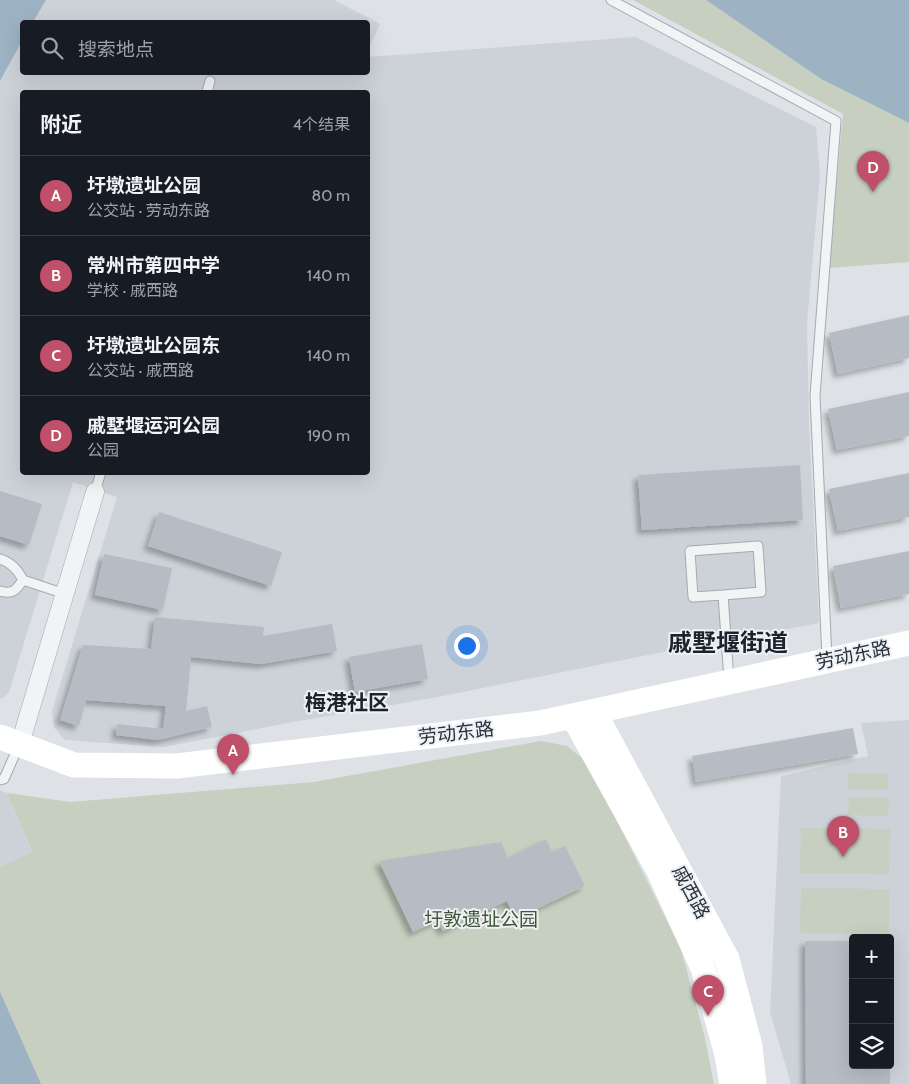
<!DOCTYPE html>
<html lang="zh">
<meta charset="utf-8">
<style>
:root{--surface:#171b24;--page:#242831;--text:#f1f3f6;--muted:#9ea1a6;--line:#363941;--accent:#c04f6a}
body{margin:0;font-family:Cabin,"Noto Sans SC",sans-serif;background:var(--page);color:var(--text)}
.controls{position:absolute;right:15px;bottom:15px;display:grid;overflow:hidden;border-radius:5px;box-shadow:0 5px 20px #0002}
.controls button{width:45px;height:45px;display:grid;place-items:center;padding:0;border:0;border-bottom:1px solid var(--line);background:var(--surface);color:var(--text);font:25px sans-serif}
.you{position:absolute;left:466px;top:645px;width:18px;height:18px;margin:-12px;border:4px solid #fff;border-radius:50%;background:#1a73e8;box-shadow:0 0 0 8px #1a73e833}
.badge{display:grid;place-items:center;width:32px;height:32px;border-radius:50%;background:var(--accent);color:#fff;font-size:16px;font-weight:700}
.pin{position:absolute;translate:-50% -41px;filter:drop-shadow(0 1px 2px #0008)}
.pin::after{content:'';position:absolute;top:26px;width:18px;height:15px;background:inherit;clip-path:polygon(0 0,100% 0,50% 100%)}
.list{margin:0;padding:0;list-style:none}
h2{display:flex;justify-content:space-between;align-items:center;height:65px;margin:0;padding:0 20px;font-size:21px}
h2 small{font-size:16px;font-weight:400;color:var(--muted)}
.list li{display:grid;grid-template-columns:32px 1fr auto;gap:15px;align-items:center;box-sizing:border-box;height:80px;padding:0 20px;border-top:1px solid var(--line)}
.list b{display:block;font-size:19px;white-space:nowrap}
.list p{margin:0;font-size:16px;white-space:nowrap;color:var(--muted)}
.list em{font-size:16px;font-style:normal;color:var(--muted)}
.icon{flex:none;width:28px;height:28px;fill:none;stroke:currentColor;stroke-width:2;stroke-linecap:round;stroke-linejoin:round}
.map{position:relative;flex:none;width:909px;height:1084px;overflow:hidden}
.search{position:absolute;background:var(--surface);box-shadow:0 5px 20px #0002;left:20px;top:20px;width:350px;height:55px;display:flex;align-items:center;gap:12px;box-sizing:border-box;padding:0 18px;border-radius:5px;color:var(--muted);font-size:19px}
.panel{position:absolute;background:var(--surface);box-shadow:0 5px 20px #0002;left:20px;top:90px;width:350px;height:385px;border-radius:5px}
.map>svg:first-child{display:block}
.built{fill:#cdd2d8;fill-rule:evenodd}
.green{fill:#c6cfc0}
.water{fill:#9db3c3}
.building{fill:#b6bcc3;filter:url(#shadow)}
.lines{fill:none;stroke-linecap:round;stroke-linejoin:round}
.lane-casing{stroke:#a4aab0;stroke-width:11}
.street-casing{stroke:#a4aab0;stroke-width:19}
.lane{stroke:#f1f3f5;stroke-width:9}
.street{stroke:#f1f3f5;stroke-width:18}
.secondary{stroke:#fff;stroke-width:25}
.labels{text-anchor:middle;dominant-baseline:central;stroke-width:4;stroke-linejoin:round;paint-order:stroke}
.street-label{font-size:19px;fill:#29323c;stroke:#eef1f4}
.park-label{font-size:19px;fill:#405638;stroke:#eef1f4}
.quarter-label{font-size:21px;font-weight:bold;fill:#1b232c;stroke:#eef1f4}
.district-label{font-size:24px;font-weight:bold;fill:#1b232c;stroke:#eef1f4}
</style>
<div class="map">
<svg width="909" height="1084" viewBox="0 0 909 1084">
<defs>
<filter id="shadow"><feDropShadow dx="-4.5" dy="4.5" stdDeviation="2.5" flood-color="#0004"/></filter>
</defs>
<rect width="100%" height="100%" fill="#dee2e6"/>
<path class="built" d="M46,0h288l46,24 -12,26v-28h-335z
M636,37l180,90 4,49 -13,147 2,102 10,198 -176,33 -205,41 -145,25 -129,25 -99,-7 -11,-13 -2,-16 65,-214 -44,-15 -64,210 -6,6h-3v-617l22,-40v31h346v-15zM22,92h346v380h-346z
M909,720v364h-118l-21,-72 11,-236 87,-20 -7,-33zM853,938h37v127h-37z
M0,790l7,3 25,60 -32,14z"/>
<path class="green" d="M633,0h73l115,79 88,44v139l-80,6 14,-154z
M541,741l26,5 21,17 93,186 23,85 10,50h-714v-217l32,-15 -25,-59 63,9 244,-20z
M848,773l40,1v16h-40z
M849,797l40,1 -1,18 -40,-1z
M801,828l89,1 -1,45 -89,-1z
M801,888l88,1v45l-89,-1z"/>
<path class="water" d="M0,0h46l-13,22h-11v19l-22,40z
M706,0h203v123l-88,-44z
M0,992l41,92h-41z"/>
<path class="building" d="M909,315v43l-71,16 -9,-41z
M909,392v44l-72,14 -9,-41z
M800,465l3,55 -161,10 -4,-55z
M909,473v44l-71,14 -9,-42z
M0,491l42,13 -13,41 -29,-9z
M159,512l123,40 -11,34 -123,-40z
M909,551v43l-68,14 -8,-42z
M104,554l68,14 -9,42 -68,-15z
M155,617l109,10 -1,9 69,-12 5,27 -76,13 -70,-7 -5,54 21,-5 5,21 -54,13 -42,-5 1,-11 46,5 3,-23 -80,-6 -7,26 -19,-6 23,-75 68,4z
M422,644l6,35 -73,13 -6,-35z
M853,728l5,26 -162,28 -4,-26z
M546,839l6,13 13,-6 20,40 -70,33 -8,-18 -64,30 -6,-10 -24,11 -34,-71 122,-19 7,16z
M805,941h48v124h37v19h-84z"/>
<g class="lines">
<g class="lane-casing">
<path id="lane" d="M611,0l225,121 -21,275 12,262
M207,92l3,-11
M95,492l6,-20
M0,559c11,3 18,11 23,21l42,14
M0,591c13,4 16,-1 23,-11
M723,595l-30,2 -3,-46 68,-5 3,46 -38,3 6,85
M0,780l4,-1 15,-34"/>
</g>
<g class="street-casing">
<path id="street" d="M20,744l75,-252"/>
</g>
<use href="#lane" class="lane"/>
<use href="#street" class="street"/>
<path class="secondary" d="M594,712l133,247 23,87 4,38
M573,716l86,155 44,97 24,87 5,29
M0,737l74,28 103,1 363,-43 369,-80"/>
</g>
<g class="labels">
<g class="street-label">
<text transform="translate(853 655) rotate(-12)">劳动东路</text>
<text transform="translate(456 733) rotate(-7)">劳动东路</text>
<text transform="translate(691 892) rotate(62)">戚西路</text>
</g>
<g class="park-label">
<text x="481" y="919">圩敦遗址公园</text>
</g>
<g class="quarter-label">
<text x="347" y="702">梅港社区</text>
</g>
<g class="district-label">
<text x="728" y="642">戚墅堰街道</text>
</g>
</g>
</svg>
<div class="controls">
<button>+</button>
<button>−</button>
<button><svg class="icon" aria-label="layers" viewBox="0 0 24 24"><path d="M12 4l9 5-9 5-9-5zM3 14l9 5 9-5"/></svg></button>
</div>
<div class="you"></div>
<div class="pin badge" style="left:233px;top:775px">A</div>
<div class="pin badge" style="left:843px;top:857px">B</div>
<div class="pin badge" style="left:708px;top:1016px">C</div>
<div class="pin badge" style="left:873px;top:192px">D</div>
<div class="search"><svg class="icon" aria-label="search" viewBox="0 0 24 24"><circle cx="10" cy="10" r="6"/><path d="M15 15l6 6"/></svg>搜索地点</div>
<section class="panel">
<h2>附近<small>4个结果</small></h2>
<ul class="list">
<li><span class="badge">A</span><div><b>圩墩遗址公园</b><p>公交站 · 劳动东路</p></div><em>80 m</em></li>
<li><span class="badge">B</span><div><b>常州市第四中学</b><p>学校 · 戚西路</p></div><em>140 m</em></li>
<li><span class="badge">C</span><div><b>圩墩遗址公园东</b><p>公交站 · 戚西路</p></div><em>140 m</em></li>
<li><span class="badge">D</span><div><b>戚墅堰运河公园</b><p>公园</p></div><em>190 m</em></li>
</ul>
</section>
</div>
